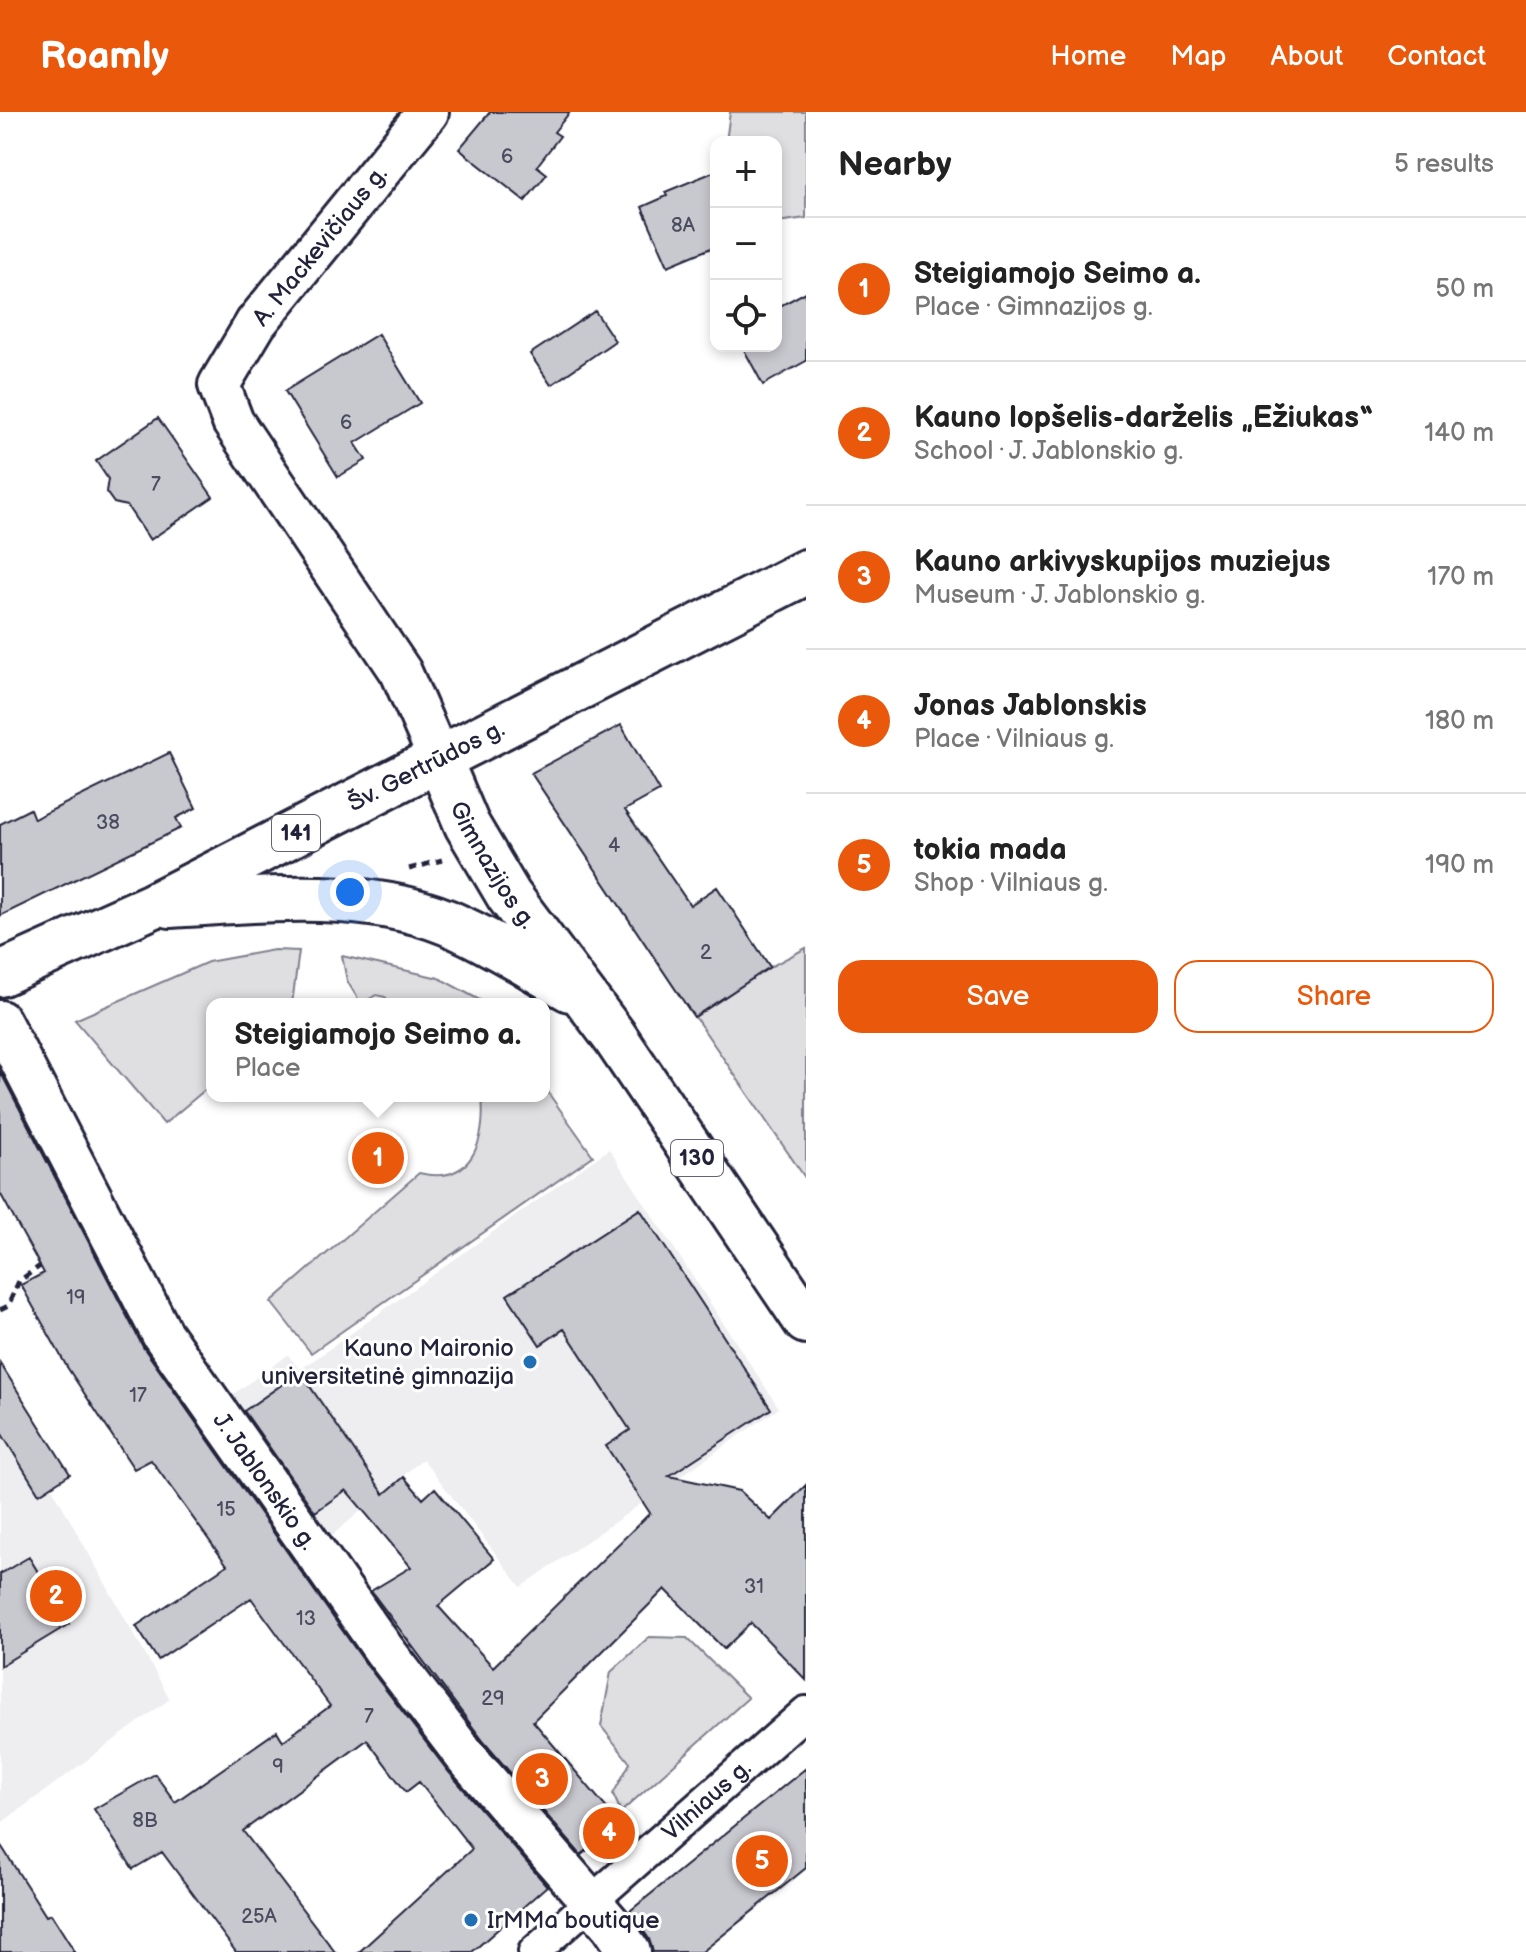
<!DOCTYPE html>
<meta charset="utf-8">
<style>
:root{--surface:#fff;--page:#f6f6f6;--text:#222;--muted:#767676;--line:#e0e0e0;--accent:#ea580c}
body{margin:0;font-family:"Balsamiq Sans",sans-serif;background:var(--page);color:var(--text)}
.controls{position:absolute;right:24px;top:24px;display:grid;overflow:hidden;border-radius:16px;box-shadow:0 4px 12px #0003}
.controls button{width:72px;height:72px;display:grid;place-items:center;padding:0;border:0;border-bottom:2px solid var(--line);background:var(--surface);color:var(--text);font:40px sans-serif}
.you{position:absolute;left:350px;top:780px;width:28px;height:28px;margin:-20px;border:6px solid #fff;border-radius:50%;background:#1a73e8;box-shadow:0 0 0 12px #1a73e833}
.badge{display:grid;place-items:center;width:52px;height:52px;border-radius:50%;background:var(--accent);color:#fff;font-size:26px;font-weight:700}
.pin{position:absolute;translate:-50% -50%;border:4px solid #fff;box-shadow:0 2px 8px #0006}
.popup{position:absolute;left:206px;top:886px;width:344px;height:104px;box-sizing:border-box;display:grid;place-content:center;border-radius:16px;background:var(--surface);filter:drop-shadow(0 2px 6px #0005);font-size:26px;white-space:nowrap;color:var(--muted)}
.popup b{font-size:30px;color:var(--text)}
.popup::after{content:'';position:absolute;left:50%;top:100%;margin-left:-16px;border:16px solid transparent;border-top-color:var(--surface)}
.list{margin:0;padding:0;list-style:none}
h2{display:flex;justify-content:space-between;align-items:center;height:104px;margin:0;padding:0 32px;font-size:34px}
h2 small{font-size:26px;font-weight:400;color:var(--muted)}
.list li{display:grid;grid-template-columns:52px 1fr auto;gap:24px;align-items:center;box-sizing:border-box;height:144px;padding:0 32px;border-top:2px solid var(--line)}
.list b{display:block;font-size:30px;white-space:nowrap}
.list p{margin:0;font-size:26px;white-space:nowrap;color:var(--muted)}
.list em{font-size:26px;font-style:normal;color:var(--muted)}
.actions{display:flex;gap:16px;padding:24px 32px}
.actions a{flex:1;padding:18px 0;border:2px solid var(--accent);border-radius:24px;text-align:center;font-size:28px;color:var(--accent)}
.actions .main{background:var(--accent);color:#fff}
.icon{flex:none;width:44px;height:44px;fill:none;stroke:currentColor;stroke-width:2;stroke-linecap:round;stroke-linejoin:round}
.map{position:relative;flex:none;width:806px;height:1840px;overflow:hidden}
header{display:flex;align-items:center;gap:48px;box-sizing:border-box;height:112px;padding:0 40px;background:var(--accent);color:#fff}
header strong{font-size:38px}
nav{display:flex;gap:44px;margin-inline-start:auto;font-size:28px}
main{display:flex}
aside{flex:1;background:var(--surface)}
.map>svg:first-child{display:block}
.built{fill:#eeeef1}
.green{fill:#dfdfe2;stroke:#80808e;stroke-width:2}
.building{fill:#c8c8cf;stroke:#22223b;stroke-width:2}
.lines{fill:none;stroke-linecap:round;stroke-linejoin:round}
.pedestrian-casing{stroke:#22223b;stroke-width:36}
.minor-casing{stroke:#22223b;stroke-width:46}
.secondary-casing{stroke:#22223b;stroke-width:50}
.primary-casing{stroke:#22223b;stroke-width:50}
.path{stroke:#22223b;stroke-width:5;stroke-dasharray:8 6;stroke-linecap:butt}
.pedestrian{stroke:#fff;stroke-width:30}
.minor{stroke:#fff;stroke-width:40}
.secondary{stroke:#fff;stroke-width:44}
.primary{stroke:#fff;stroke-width:44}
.poi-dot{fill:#1f6fb2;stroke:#fff;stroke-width:3}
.labels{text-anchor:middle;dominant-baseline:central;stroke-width:6;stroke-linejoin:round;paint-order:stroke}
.number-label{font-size:20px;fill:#4c4c60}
.shield{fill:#fff;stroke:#646476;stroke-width:2}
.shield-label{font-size:22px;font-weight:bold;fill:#22223b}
.street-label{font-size:24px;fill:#22223b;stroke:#fff}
.poi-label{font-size:24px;fill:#22223b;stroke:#fff;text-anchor:end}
</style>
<header>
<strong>Roamly</strong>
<nav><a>Home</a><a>Map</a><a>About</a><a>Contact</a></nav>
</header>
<main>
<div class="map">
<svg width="806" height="1840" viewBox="0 0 806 1840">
<rect width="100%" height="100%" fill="#fff"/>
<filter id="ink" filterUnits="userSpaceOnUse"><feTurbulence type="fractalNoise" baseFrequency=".0125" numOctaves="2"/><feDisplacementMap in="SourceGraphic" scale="16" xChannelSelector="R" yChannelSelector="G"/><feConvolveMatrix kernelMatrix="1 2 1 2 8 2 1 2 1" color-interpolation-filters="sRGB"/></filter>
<g filter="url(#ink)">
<path class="built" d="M609,1037l170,259 -258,179 -98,-128 -99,83 -99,-142 63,-45 12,15z
M5,1328l34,53 12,-7 119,213 -170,125v-382z"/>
<path class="green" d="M730,0h76v106l-30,4v-80h-50z
M806,836v231l-111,-162 75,-50z
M274,838l25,1 -7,53h-80v80l-48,40 -89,-104 133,-58z
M342,844l97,22 48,26h-95l-7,-7 -9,-2 -15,9 -14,-23z
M544,975l49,69 -282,197 -40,-51 148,-129c54,13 67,-33 63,-77h62z
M649,1525l38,1 61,60 -127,114 -8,-18 17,-31 -29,-37 10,-54z"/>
<path class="building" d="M490,0h80l-16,20 6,4 -23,30 10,8 -22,27 -66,-52z
M716,59v75l-48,20 -26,-59 25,-11 -2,-4z
M806,180v69l-43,24 -21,-39h34v-38z
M595,199l20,30 -64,44 -21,-31z
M378,222l42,69 -65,40 11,17 -28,17 -53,-86z
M158,306l55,79 -63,43 -23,-34 -13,-3 -8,-11 2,-13 -12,-18z
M621,613l38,66 -34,19 65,95 27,-18 53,80 -76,50 -163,-244z
M169,641l27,55 -20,10 5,10 -181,88v-92l30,-15 4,10z
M0,959l143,276 223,317 82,107 99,115 -75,66h-113l113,-103 -53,-67 -13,10 -39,-52 -124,91 92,121h-99l-74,-100 -29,17 -39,-60 61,-35 20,28 102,-71 6,10 47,-35 -79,-108 -93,62 -22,-34 91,-61 -76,-105 -17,9 -67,-102 -46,-82 23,-12 -44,-80z
M640,1097l131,200 -102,67 70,15 32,29 35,-35v195l-55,-57 -27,26 -59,-60 -132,132 87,103 -39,31 -97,-113 -113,-151 40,-24 -65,-77 -31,22 -71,-101 56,-39 84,122 20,-17 19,22 12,-11 59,71 -56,47 55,61 157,-154 -44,-67 24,-16 -66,-101 -24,16 -33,-50z
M0,1251l70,111 -31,20 -39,-63z
M29,1445l40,67 -69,42v-92z
M806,1656v100l-104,84h-49l-4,-13 -19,-28z
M0,1732l46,72 5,-2 24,38h-75z"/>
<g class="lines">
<g class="pedestrian-casing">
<g id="pedestrian">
<path id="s1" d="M534,1840l272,-240"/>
</g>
</g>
<g class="minor-casing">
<g id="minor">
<path d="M428,0l-172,211 -37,62 14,37 168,250 38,87"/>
<path id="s2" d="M0,909l162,313 222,316 82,107 146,169 18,26"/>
</g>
</g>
<g class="secondary-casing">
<path id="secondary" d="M439,647l367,-187"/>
</g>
<g class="primary-casing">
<g id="primary">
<path d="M170,793c95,-5 204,-19 292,24 37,17 72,40 108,60"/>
<path id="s3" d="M0,862l152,-68 287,-147 28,66 42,71 105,140 192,285"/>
</g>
</g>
<path class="path" d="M409,757l33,-9
M0,1198l8,-4 11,-25 21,-15"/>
<use href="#pedestrian" class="pedestrian"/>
<use href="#minor" class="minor"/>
<use href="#secondary" class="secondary"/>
<use href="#primary" class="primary"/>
</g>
</g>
<g class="poi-dot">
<circle cx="530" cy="1250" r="8"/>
<circle cx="471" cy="1808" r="8"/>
</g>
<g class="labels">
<g class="number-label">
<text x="507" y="45">6</text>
<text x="683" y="114">8A</text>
<text x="346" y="311">6</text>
<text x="156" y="373">7</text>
<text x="108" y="711">38</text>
<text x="614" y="734">4</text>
<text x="706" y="841">2</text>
<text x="76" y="1186">19</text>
<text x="138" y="1284">17</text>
<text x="226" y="1398">15</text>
<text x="754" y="1475">31</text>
<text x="306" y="1507">13</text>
<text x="493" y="1587">29</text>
<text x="369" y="1605">7</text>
<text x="278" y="1655">9</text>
<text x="145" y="1709">8B</text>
<text x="259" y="1805">25A</text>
</g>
<g class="shield">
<rect x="272" y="703" width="48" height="36" rx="6"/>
<rect x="671" y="1028" width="52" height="36" rx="6"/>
</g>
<g class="shield-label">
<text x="296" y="721">141</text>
<text x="697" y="1046">130</text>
</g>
<g class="street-label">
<text transform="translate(320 134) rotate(-51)">A. Mackevičiaus g.</text>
<text transform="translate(426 654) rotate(-27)">Šv. Gertrūdos g.</text>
<text stroke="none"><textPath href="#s3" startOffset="608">Gimnazijos g.</textPath></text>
<text stroke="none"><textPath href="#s2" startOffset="532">J. Jablonskio g.</textPath></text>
<text stroke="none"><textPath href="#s1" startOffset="230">Vilniaus g.</textPath></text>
</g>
<g class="poi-label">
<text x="514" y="1236">Kauno Maironio<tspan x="514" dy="28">universitetinė gimnazija</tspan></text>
<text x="487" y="1808" text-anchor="start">IrMMa boutique</text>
</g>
</g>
</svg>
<div class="controls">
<button>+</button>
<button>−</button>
<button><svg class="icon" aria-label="locate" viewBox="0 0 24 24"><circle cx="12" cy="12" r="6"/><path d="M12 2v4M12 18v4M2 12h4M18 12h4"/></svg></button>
</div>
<div class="you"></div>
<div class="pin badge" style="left:378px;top:1046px">1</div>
<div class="popup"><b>Steigiamojo Seimo a.</b>Place</div>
<div class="pin badge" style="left:56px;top:1484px">2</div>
<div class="pin badge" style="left:542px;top:1667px">3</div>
<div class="pin badge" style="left:609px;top:1721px">4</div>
<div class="pin badge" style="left:762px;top:1749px">5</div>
</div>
<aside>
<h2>Nearby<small>5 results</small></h2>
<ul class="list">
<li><span class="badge">1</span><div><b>Steigiamojo Seimo a.</b><p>Place · Gimnazijos g.</p></div><em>50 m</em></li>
<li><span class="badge">2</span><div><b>Kauno lopšelis-darželis „Ežiukas“</b><p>School · J. Jablonskio g.</p></div><em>140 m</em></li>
<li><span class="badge">3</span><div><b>Kauno arkivyskupijos muziejus</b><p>Museum · J. Jablonskio g.</p></div><em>170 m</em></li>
<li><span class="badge">4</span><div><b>Jonas Jablonskis</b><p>Place · Vilniaus g.</p></div><em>180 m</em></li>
<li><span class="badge">5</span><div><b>tokia mada</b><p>Shop · Vilniaus g.</p></div><em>190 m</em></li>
</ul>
<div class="actions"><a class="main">Save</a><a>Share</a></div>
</aside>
</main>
